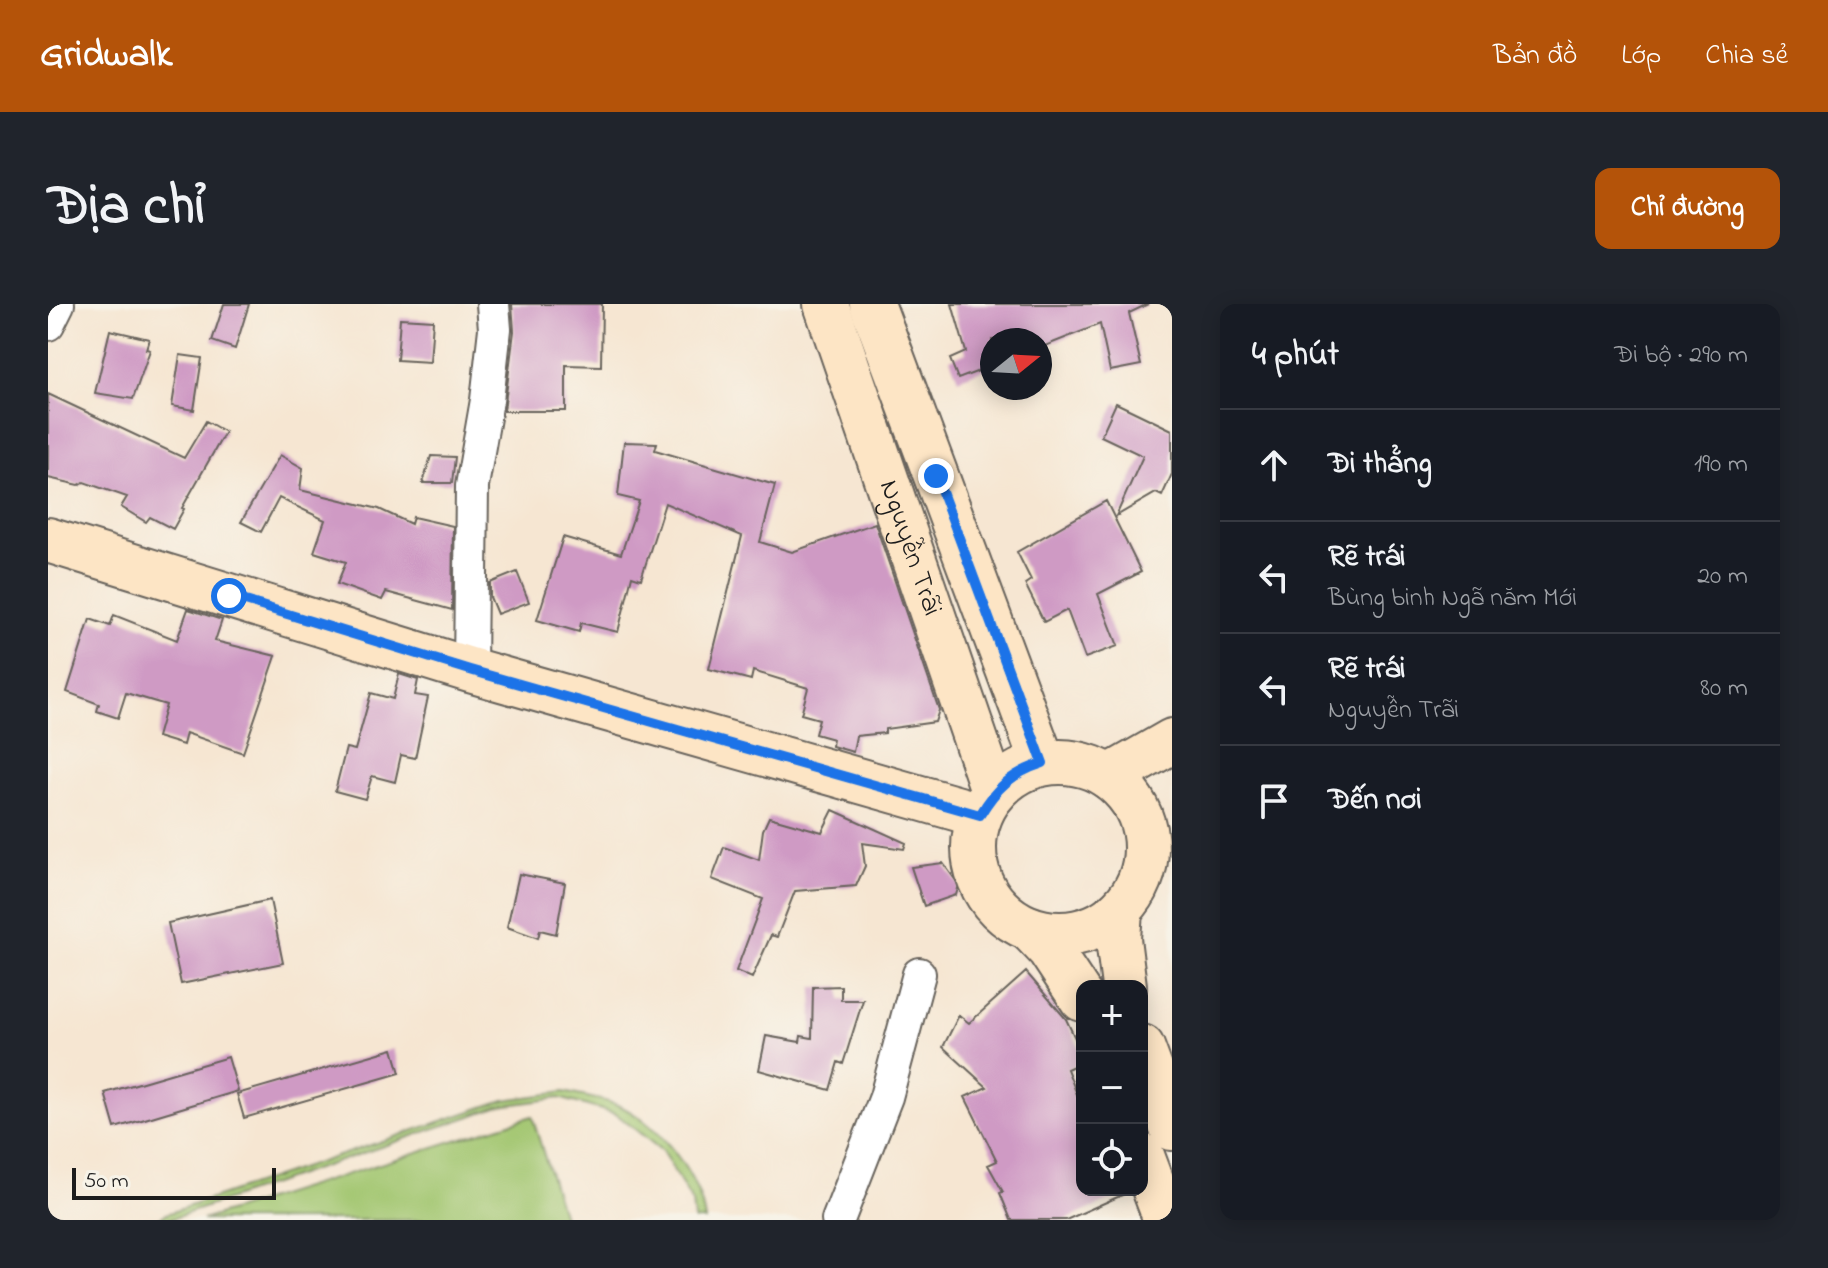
<!DOCTYPE html>
<html lang="vi">
<meta charset="utf-8">
<style>
:root{--surface:#171b24;--page:#20242c;--text:#f1f3f6;--muted:#9ea1a6;--line:#363941;--accent:#b45309}
body{margin:0;font-family:"Indie Flower",sans-serif;background:var(--page);color:var(--text)}
.controls{position:absolute;right:24px;bottom:24px;display:grid;overflow:hidden;border-radius:16px;box-shadow:0 4px 20px #0003}
.controls button{width:72px;height:72px;display:grid;place-items:center;padding:0;border:0;border-bottom:2px solid var(--line);background:var(--surface);color:var(--text);font:40px sans-serif}
.compass{position:absolute;left:932px;top:24px;width:72px;height:72px;border-radius:50%;background:var(--surface);box-shadow:0 4px 20px #0003;rotate:72deg}
.scale{position:absolute;left:24px;bottom:20px;width:204px;box-sizing:border-box;padding-left:8px;border:4px solid #1c1c1c;border-top:0;font-size:22px;line-height:28px;white-space:nowrap;color:#1c1c1c;-webkit-text-stroke:6px #f7f3e8;paint-order:stroke}
.stop{position:absolute;width:24px;height:24px;margin:-18px;border:6px solid #1a73e8;border-radius:50%;background:#fff}
.stop.end{background:#1a73e8;border-color:#fff;box-shadow:0 2px 8px #0008}
.list{margin:0;padding:0;list-style:none}
h2{display:flex;justify-content:space-between;align-items:center;height:104px;margin:0;padding:0 32px;font-size:34px}
h2 small{font-size:26px;font-weight:400;color:var(--muted)}
.list li{display:grid;grid-template-columns:52px 1fr auto;gap:24px;align-items:center;box-sizing:border-box;height:112px;padding:0 32px;border-top:2px solid var(--line)}
.list b{display:block;font-size:30px;white-space:nowrap}
.list p{margin:0;font-size:26px;white-space:nowrap;color:var(--muted)}
.list em{font-size:26px;font-style:normal;color:var(--muted)}
.icon{flex:none;width:44px;height:44px;fill:none;stroke:currentColor;stroke-width:2;stroke-linecap:round;stroke-linejoin:round}
.map{position:relative;flex:none;width:1124px;height:916px;overflow:hidden;border-radius:16px}
header{display:flex;align-items:center;gap:48px;box-sizing:border-box;height:112px;padding:0 40px;background:var(--accent);color:#fff}
header strong{font-size:38px}
nav{display:flex;gap:44px;margin-inline-start:auto;font-size:28px}
.intro{display:flex;align-items:center;justify-content:space-between;box-sizing:border-box;height:192px;padding:0 48px}
h1{margin:0;font-size:56px}
.button{padding:20px 36px;border-radius:16px;background:var(--accent);color:#fff;font-size:28px;font-weight:700}
main{display:flex;gap:48px;padding:0 48px}
aside{flex:1;background:var(--surface);border-radius:16px;box-shadow:0 4px 20px #0003}
.map>svg:first-child{display:block}
.green{fill:#a2c670;stroke:#5f7146;stroke-width:2}
.building{fill:#cf9ac4}
.lines{fill:none;stroke-linecap:round;stroke-linejoin:round}
.street-casing{stroke:#68635c;stroke-width:36}
.secondary-casing{stroke:#68635c;stroke-width:48}
.street{stroke:#fff;stroke-width:32}
.secondary{stroke:#fde5c5;stroke-width:44}
.route{stroke:#1a73e8;stroke-width:10}
.labels{text-anchor:middle;dominant-baseline:central;stroke-width:6;stroke-linejoin:round;paint-order:stroke}
.street-label{font-size:28px;fill:#1c1c1c;stroke:#f7f3e8}
</style>
<header>
<strong>Gridwalk</strong>
<nav><a>Bản đồ</a><a>Lớp</a><a>Chia sẻ</a></nav>
</header>
<div class="intro"><h1>Địa chỉ</h1><a class="button">Chỉ đường</a></div>
<main>
<div class="map">
<svg width="1124" height="916" viewBox="0 0 1124 916">
<rect width="100%" height="100%" fill="#f7f3e8"/>
<filter id="ink" filterUnits="userSpaceOnUse"><feTurbulence type="fractalNoise" baseFrequency=".0125" numOctaves="2"/><feDisplacementMap in="SourceGraphic" scale="16" xChannelSelector="R" yChannelSelector="G"/><feConvolveMatrix kernelMatrix="1 2 1 2 8 2 1 2 1" color-interpolation-filters="sRGB"/></filter>
<filter id="wash" filterUnits="userSpaceOnUse"><feTurbulence type="fractalNoise" baseFrequency=".006" numOctaves="4" result="noise"/><feDisplacementMap in="SourceGraphic" scale="32" xChannelSelector="R" yChannelSelector="G"/><feGaussianBlur stdDeviation="1.8" result="paint"/><feColorMatrix in="noise" values="0 0 0 0 0 0 0 0 0 0 0 0 0 0 0 0 0 1.4 0 .05"/><feComposite in="paint" operator="in"/></filter>
<g filter="url(#wash)">
<rect width="100%" height="100%" fill="#f6e6d2"/>
<path class="green" d="M516,788c19,5 43,7 60,16 39,21 75,68 81,112h-11l-2,-18 -30,-51 -46,-37 -57,-16 -59,8 -332,114h-12l10,-6 338,-114z
M484,812l32,104h-362z"/>
<g id="blocks">
<path class="building" d="M176,0h25l-14,45 -23,-8z
M464,0h90l-1,62 -35,-1v46h-62l10,-80z
M904,0h196l-19,9 12,52 -31,6 -10,-47 -60,24v-8h-48v26l-34,13 -8,-20 16,-7z
M352,14l33,2 -3,42 -33,-2z
M62,26l39,9 -3,10 4,1 -17,49 -38,-6z
M132,51l22,3 -8,52 -22,-4z
M0,90l136,64 22,-37 19,11 -43,76 2,1 -11,20 -23,-12 -4,5 -25,-15 6,-10 -43,-15 -5,3 -31,-7z
M1068,99l56,27v44l-10,22 -6,-3 -40,23 27,-60 -42,-20z
M576,138l33,1 -2,7 120,35 -15,57 32,10 83,-29 64,187 -4,12 -50,7v4l-29,3 -3,16 -21,-6 1,-7 -18,-5 4,-15 -18,-5 7,-26 -55,-17 -2,9 -42,-11 33,-133 -77,-33 -24,76 -9,-3 -14,56 -37,-9 -2,9 -42,-12 26,-83 58,17 18,-53 -21,-5z
M232,151l23,13 -3,22 79,19 32,15 2,-7 40,9 -1,84 -66,-18 -4,8 -45,-16 9,-22 -32,-10 11,-32 -46,-22 -18,34 -20,-10z
M383,152l24,1 -3,26h-29z
M1058,197l35,71 -43,22 20,52 -33,12 -18,-48 -23,12 -19,-38 6,-4 -14,-28z
M469,268l12,30 -32,12 -7,-17v-14z
M140,305l34,11 -7,21 61,15 -33,97 -57,-20 -3,12 -26,-8 9,-32 -40,-12 -8,25 -21,-7 2,-7 -32,-12 23,-73 20,7 4,-11 63,25z
M351,370l19,6 -3,15 13,2 -13,61 -14,-3 -6,27 -23,-6 -7,23 -30,-8 11,-43 9,2 16,-57 22,6z
M785,506l73,33 -2,6 -42,-6 3,23 -9,20 -61,5 -18,46 -6,-2 -19,43 -16,-7 27,-72 -51,-20 12,-32 35,13 4,-30 6,-13 53,15z
M895,559l16,22 -3,10 -32,11 -13,-39z
M471,570l46,9 -9,51 -16,-4 -2,8 -31,-11z
M222,596l13,63 -102,21 -13,-61z
M978,668l40,47 16,34v9l-15,7 15,38v83l47,2 -63,28h-55l-11,-27 3,-1 -15,-27 9,-4 -32,-64 22,-10 -44,-40 16,-32 10,8z
M793,682v14h22l-20,64 -5,-2 -8,28 -71,-20 7,-34 34,6 1,-6 11,2 1,-51z
M345,745l7,24 -156,45 -7,-24z
M180,753l10,34 -123,37 -10,-35z"/>
</g>
</g>
<g filter="url(#ink)">
<use href="#blocks" fill-opacity="0" stroke="#68635c" stroke-width="2"/>
<g class="lines">
<g class="street-casing">
<path id="street" d="M0,20l10,-20
M422,366l2,-184 15,-86 8,-71 -2,-25
M790,916l48,-123 33,-123"/>
</g>
<g class="secondary-casing">
<g id="secondary">
<path id="s1" d="M778,0l168,489"/>
<path d="M824,0l171,459"/>
<path d="M0,236l422,130 510,145"/>
<circle cx="1012" cy="544" r="86"/>
<path d="M1061,473l63,-36"/>
<path d="M1072,606l-2,29 6,47"/>
<path d="M982,625l19,20 33,50"/>
<path d="M1094,743l30,81"/>
<path d="M1094,852l24,64"/>
</g>
</g>
<use href="#street" class="street"/>
<use href="#secondary" class="secondary"/>
</g>
</g>
<g class="lines" filter="url(#ink)">
<path class="route" d="M181,292l241,74 510,145c16,-27 32,-42 63,-52l-107,-287"/>
</g>
<g class="labels">
<g class="street-label">
<text stroke="none"><textPath href="#s1" startOffset="258">Nguyễn Trãi</textPath></text>
</g>
</g>
</svg>
<div class="controls">
<button>+</button>
<button>−</button>
<button><svg class="icon" aria-label="locate" viewBox="0 0 24 24"><circle cx="12" cy="12" r="6"/><path d="M12 2v4M12 18v4M2 12h4M18 12h4"/></svg></button>
</div>
<svg class="compass" viewBox="-18 -18 36 36"><path d="M0-13l5 13h-10z" fill="#e53935"/><path d="M0 13l5-13h-10z" fill="#9ea1a6"/></svg>
<div class="scale">50 m</div>
<div class="stop" style="left:181px;top:292px"></div>
<div class="stop end" style="left:888px;top:172px"></div>
</div>
<aside>
<h2>4 phút<small>Đi bộ · 290 m</small></h2>
<ul class="list">
<li><svg class="icon" aria-label="ahead" viewBox="0 0 24 24"><path d="M12 20V5M6 11l6-6 6 6"/></svg><div><b>Đi thẳng</b></div><em>190 m</em></li>
<li><svg class="icon" aria-label="left" viewBox="0 0 24 24"><path d="M17 20v-9H6M10 6l-5 5 5 5"/></svg><div><b>Rẽ trái</b><p>Bùng binh Ngã năm Mới</p></div><em>20 m</em></li>
<li><svg class="icon" aria-label="left" viewBox="0 0 24 24"><path d="M17 20v-9H6M10 6l-5 5 5 5"/></svg><div><b>Rẽ trái</b><p>Nguyễn Trãi</p></div><em>80 m</em></li>
<li><svg class="icon" aria-label="arrive" viewBox="0 0 24 24"><path d="M6 21V4h12l-3 4 3 4H6"/></svg><div><b>Đến nơi</b></div></li>
</ul>
</aside>
</main>
